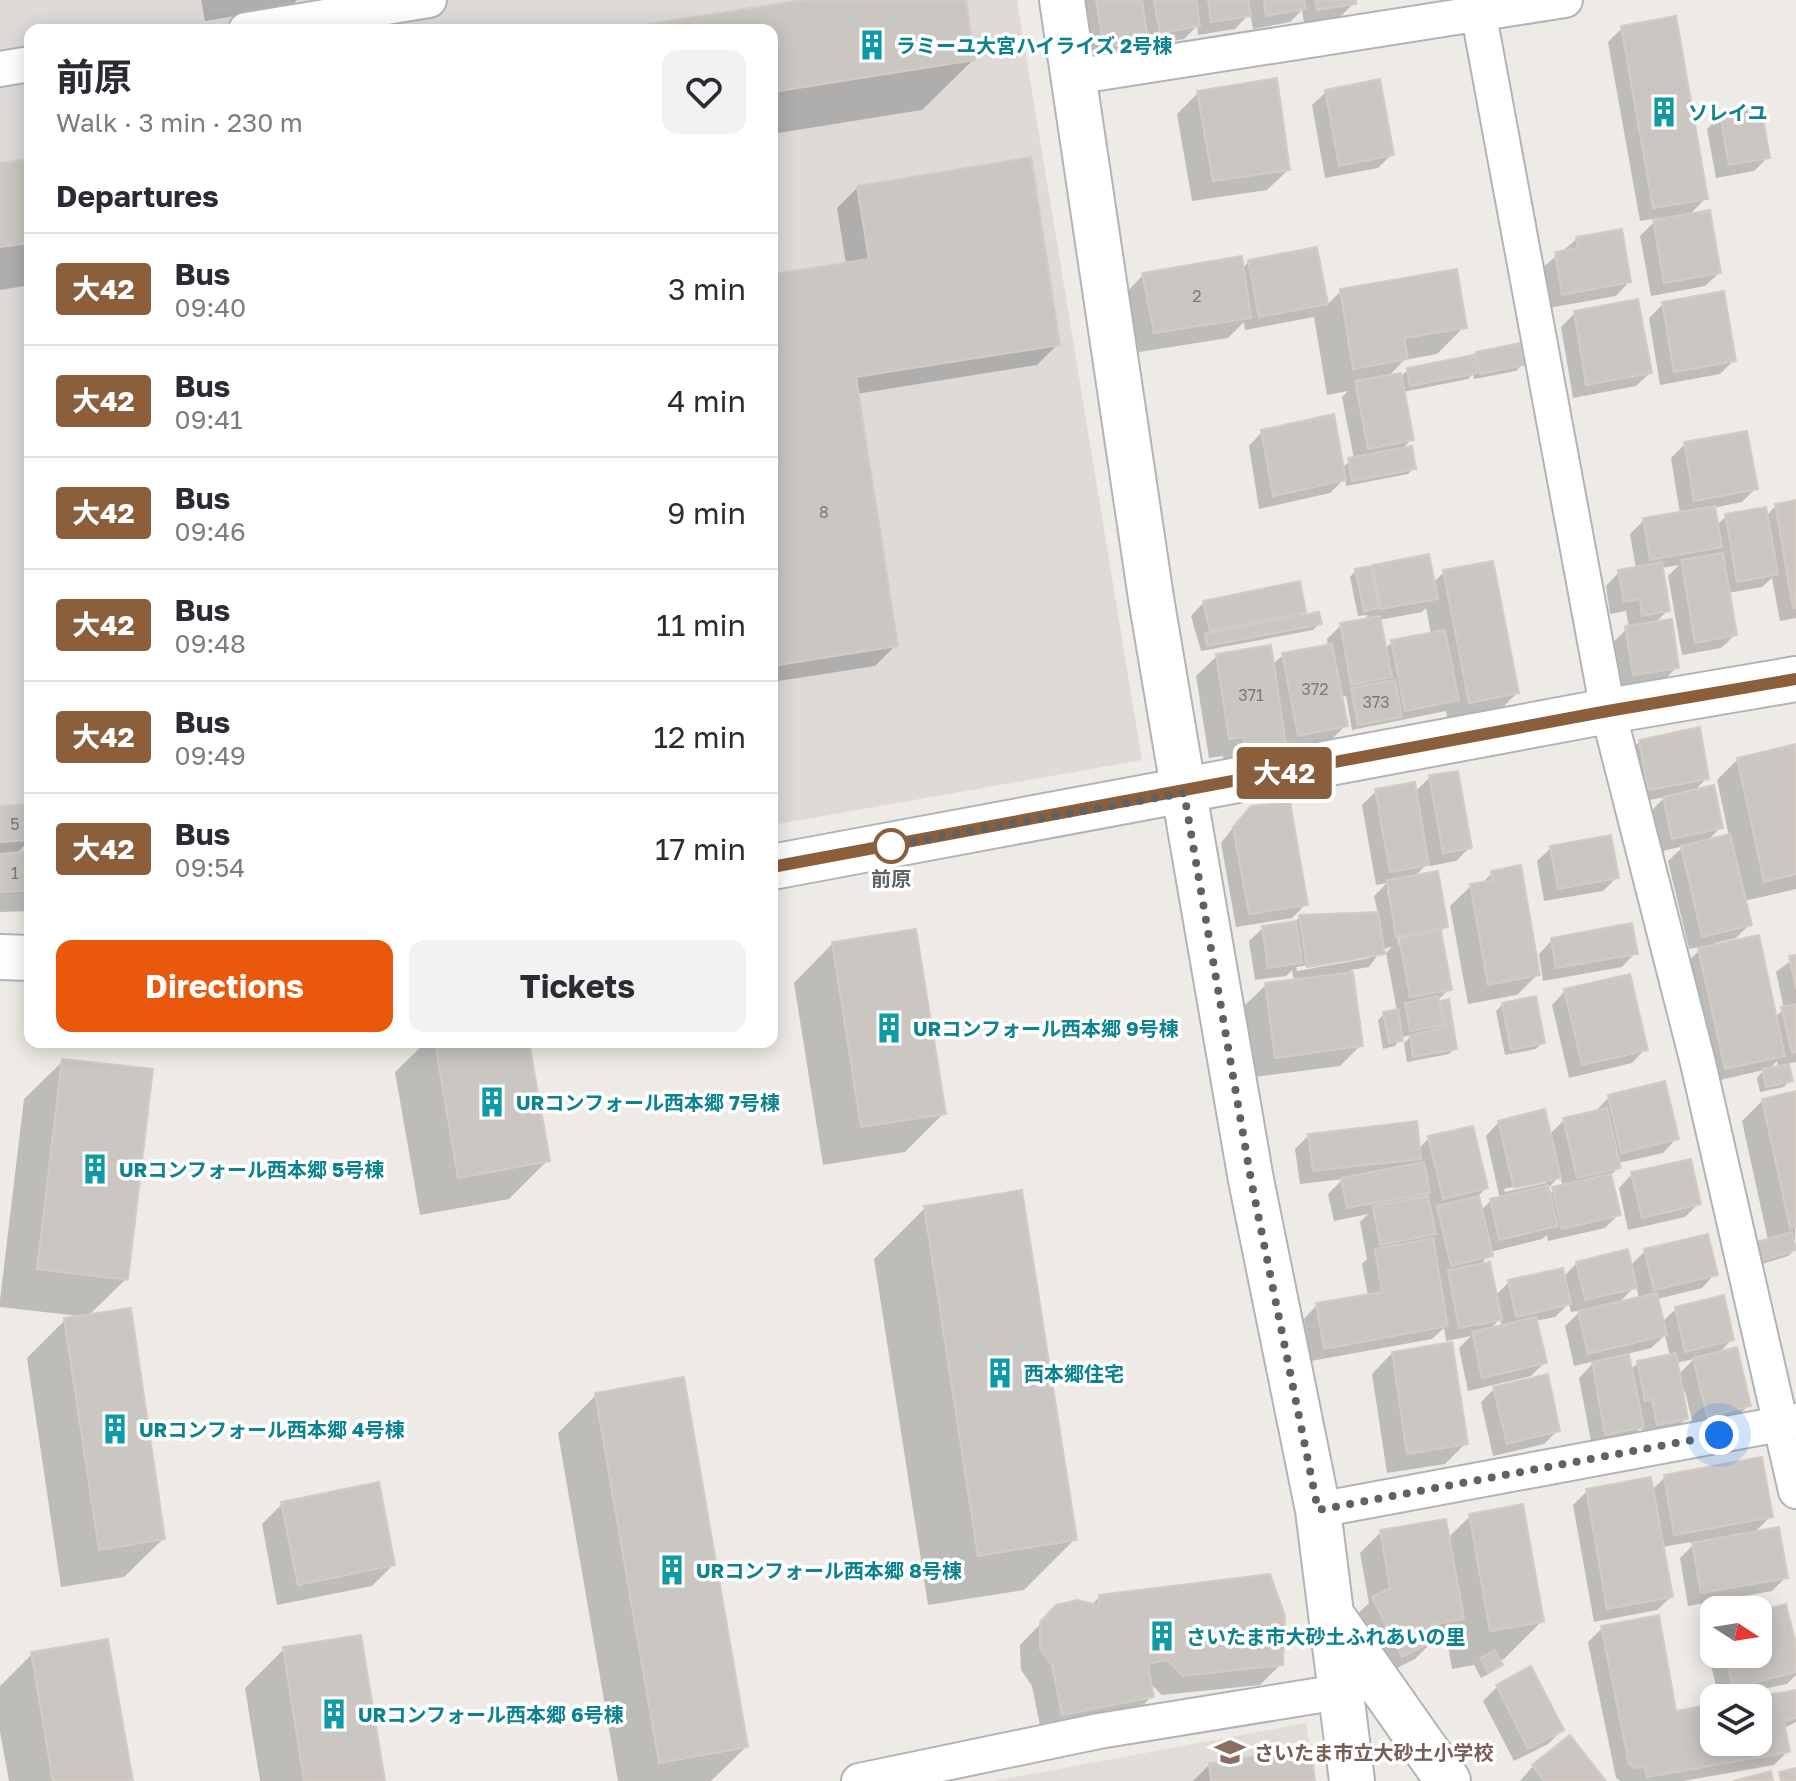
<!DOCTYPE html>
<meta charset="utf-8">
<style>
body{margin:0;font-family:"Golos Text","Noto Sans JP",sans-serif;background:#f2f2f3;color:#2b2b33;height:100vh;display:flex;flex-direction:column;font-size:30px;white-space:nowrap}
*{box-sizing:border-box;margin:0}
p{font-size:26px;color:#7c7c81}
.icon{flex:none;width:44px;height:44px;fill:none;stroke:currentColor;stroke-width:2;stroke-linecap:round;stroke-linejoin:round}
.map{position:relative;flex:1;overflow:hidden}
.drawer{position:absolute;left:24px;top:24px;width:754px;height:1024px;display:flex;flex-direction:column;background:#fff;border-radius:16px;box-shadow:0 4px 20px #0003}
.drawer>*{flex:none}
.badge{padding:0 16px;border-radius:6px;font-size:28px;line-height:52px}
.needle{width:52px;rotate:102deg}
.tools{position:absolute;left:1700px;top:1596px;display:grid;gap:16px}
.tools a{display:grid;place-items:center;width:72px;height:72px;border-radius:16px;background:#fff;box-shadow:0 4px 20px #0003;font-size:40px}
.you{position:absolute;width:40px;height:40px;margin:-20px;border:6px solid #fff;border-radius:50%;background:#1a73e8;box-shadow:0 0 0 12px #1a73e833}
.map>.badge{position:absolute;translate:-50% -50%;box-shadow:0 0 0 4px #fff}
h2{padding:0 32px;font-size:30px;line-height:72px}
.round{display:grid;place-items:center;flex:none;width:84px;height:84px;border-radius:16px;background:#f2f2f3}
.headline{display:flex;align-items:center;justify-content:space-between;height:136px;padding:0 32px}
h1{font-size:38px;font-weight:700;line-height:60px}
.action{display:flex;gap:16px;margin-top:auto;padding:16px 32px}
.action a{flex:1;height:92px;border-radius:16px;background:#ea580c;color:#fff;font-size:32px;font-weight:700;line-height:92px;text-align:center}
.action a+a{background:#f2f2f3;color:#2b2b33}
ul{padding:0;list-style:none}
li{display:flex;align-items:center;gap:24px;height:112px;padding:0 32px;border-top:2px solid #e1e1e2}
li div{flex:1}
li b{display:block;font-size:30px}
li em{font-style:normal}
li .badge{min-width:88px;font-weight:700;text-align:center}
.map>svg:first-child{display:block}
.industrial{fill:#dddad8}
.education{fill:#e1dcd7}
.shadow{fill:#0003;fill-rule:evenodd}
.building{fill:#cac6c2;stroke:#d3cbc4;stroke-width:2}
.lines{fill:none;stroke-linecap:round;stroke-linejoin:round}
.street-casing{stroke:#b1b4b7;stroke-width:38}
.secondary-casing{stroke:#b0b4b7;stroke-width:48}
.street{stroke:#fff;stroke-width:34}
.secondary{stroke:#fff;stroke-width:44}
.line-casing{stroke:#fff;stroke-width:18}
.line{stroke:#8b5e3c;stroke-width:12}
.walk{stroke:#5d6265;stroke-width:8;stroke-dasharray:0 14.4}
.stop-dot{fill:#fff;stroke:#8b5e3c;stroke-width:4}
.labels{text-anchor:middle;dominant-baseline:central;stroke-width:7;stroke-linejoin:round;paint-order:stroke}
.number-label{font-size:16px;fill:#787b7c}
.culture-label{font-size:20px;font-weight:bold;fill:#0d838f;stroke:#fff;text-anchor:start}
.stop-label{font-size:20px;font-weight:bold;fill:#5d6265;stroke:#fff}
.education-label{font-size:20px;font-weight:bold;fill:#785e54;stroke:#fff;text-anchor:start}
</style>
<div class="map">
<svg width="1796" height="1781" viewBox="0 0 1796 1781">
<rect width="100%" height="100%" fill="#eeebe6"/>
<path class="industrial" d="M0 0H1017L1142 760 772 825V30H30V894L0 893Z"/>
<path class="education" d="M1306 1723 1315 1781H994Z"/>
<path class="shadow" d="M201 0H297L290 7 205 21Z
M816 0H964L973 60 922 110 772 134V30H646L650 26Z
M1080 0H1354V3L1340 17 1304 23 1302 10 1290 22 1253 29 1250 13 1235 29 1198 35 1197 26 1184 39 1146 46 1145 40 1132 53 1090 60Z
M1622 28 1706 198 1688 216 1719 273 1705 286 1651 296 1640 236 1658 218 1640 221 1608 42Z
M1326 92 1392 154 1378 168 1325 178 1312 105Z
M1198 93 1288 170 1267 190 1192 201 1177 114Z
M1721 115 1768 157 1754 171 1716 178 1707 129Z
M30 161V285L0 290V165Z
M858 187 1058 344 1037 365 856 394 896 645 875 666 772 682V276L846 264 837 208Z
M1577 239 1629 282 1616 296 1548 308 1542 268Z
M1315 249 1326 306 1341 291 1464 327 1437 354 1404 360 1387 378 1400 377 1408 370 1477 353 1522 365 1516 371 1474 379 1473 374 1468 379 1403 392 1412 439 1401 450 1414 468 1408 474 1346 486 1345 478 1330 493 1259 509 1249 446 1262 432 1342 467 1354 459 1342 397 1348 391 1327 395 1314 317 1245 330 1244 322 1228 338 1133 353 1123 296 1143 275 1242 269 1249 261Z
M1663 304 1734 360 1720 374 1660 385 1649 318Z
M1575 313 1650 373 1636 386 1573 398 1561 327Z
M1685 444 1755 489 1742 502 1713 508 1716 526 1726 516H1766L1776 506 1796 502V618L1780 621 1772 578 1762 587 1728 593 1735 635 1721 648 1682 655 1668 576 1679 565 1661 568 1668 610 1655 623 1677 667 1656 688 1612 695 1606 649 1629 627 1626 611 1610 614 1606 586 1619 572 1636 569 1630 534 1644 520 1680 514 1671 458Z
M1374 567 1433 583 1444 572 1517 693 1496 714 1448 722 1446 711 1352 730 1346 696 1341 697 1346 725 1332 739 1285 749 1284 744 1263 765 1225 771 1223 756 1209 758 1196 676 1217 656 1272 665 1283 655 1328 646 1327 639 1341 625 1368 620 1367 615 1358 616 1350 577 1356 570 1370 571ZM1426 608 1431 634 1392 642 1384 650 1379 620 1422 612Z
M1204 602 1304 611 1296 619 1320 623 1313 630 1201 651 1191 616Z
M1640 741 1707 778 1693 792 1721 827 1706 842 1729 836 1717 780 1738 759 1796 746V889L1744 901 1750 924 1736 938 1714 943 1775 1017 1784 1009 1776 972 1796 957V1062L1787 1064 1790 1080 1784 1087 1760 1092 1757 1078 1764 1070 1711 1082 1685 964 1704 946 1689 949 1668 861 1684 846 1658 852 1650 812 1665 797 1635 803 1626 755ZM1777 1061 1778 1068 1768 1070Z
M1430 777 1470 847 1456 861 1430 866 1429 862 1414 877 1446 926 1440 932 1449 989 1437 1001 1438 1007 1442 1002 1455 1048 1449 1054 1407 1062 1404 1043 1412 1035 1401 1037 1395 1046 1383 1049 1378 1020 1384 1014 1397 1011 1386 953 1392 947 1382 949 1369 967 1351 970 1360 1046 1340 1066 1255 1077 1245 1005 1266 985 1294 981 1292 970 1286 976 1255 980 1249 941 1263 928 1293 923 1300 917 1378 914 1374 896 1387 883 1376 885 1362 805 1376 791 1414 793ZM1387 890H1391L1403 945 1399 946ZM1370 954V958L1297 971 1296 967Z
M0 808 30 832V840L16 854 30 853V911L0 912Z
M1237 823 1306 904 1292 918 1236 927 1221 843Z
M1551 848 1617 877 1603 891 1544 901 1537 861Z
M1492 873 1538 974 1517 995 1468 1004 1450 906 1471 886 1481 884Z
M1552 940 1635 953 1622 967 1543 981 1539 954Z
M832 944 944 1113 905 1152 823 1165 794 983Z
M1565 991 1645 1049 1632 1063 1569 1078 1552 1005Z
M1503 1004 1542 1043 1536 1049 1505 1055 1496 1011Z
M426 1042H527L548 1160 509 1199 420 1215 395 1072Z
M63 1061 126 1279 88 1316 163 1539 124 1577 61 1587 27 1358 65 1320 79 1316 0 1307V1300L24 1099Z
M1796 1093 1795 1249 1788 1256 1752 1267 1768 1240 1742 1121 1763 1100Z
M1609 1097 1676 1139 1663 1153 1618 1163 1619 1167 1610 1176 1619 1214 1605 1228 1548 1241 1547 1235 1542 1239 1490 1252 1480 1266 1495 1296 1509 1282 1563 1277 1577 1263 1630 1266 1645 1251 1715 1274 1702 1288 1657 1299 1662 1322 1676 1309 1732 1339 1718 1354 1749 1405 1735 1419 1694 1429 1685 1391 1681 1392 1686 1419 1672 1432 1643 1438 1641 1427 1628 1441 1592 1447 1579 1378 1595 1361 1574 1366 1565 1326 1582 1310 1571 1312 1569 1303 1555 1317 1535 1321 1545 1362 1531 1376 1468 1391 1459 1348 1471 1336 1446 1341 1444 1328 1432 1339 1311 1361 1304 1319 1317 1305 1368 1296 1362 1264 1367 1259 1360 1222 1368 1214 1334 1221 1328 1194 1343 1179 1300 1184 1295 1149 1309 1135 1418 1149 1429 1138 1486 1188 1477 1197 1480 1211 1491 1201 1500 1199 1486 1136 1499 1122 1549 1135 1564 1120 1595 1112ZM1560 1176 1563 1187 1548 1194 1547 1189ZM1546 1179V1183L1505 1192 1504 1189ZM1636 1285 1639 1299 1618 1304ZM1500 1319 1502 1327 1489 1330ZM1665 1335 1670 1357 1638 1363 1630 1370 1627 1354 1651 1348ZM1694 1359 1678 1375 1676 1363Z
M1632 1174 1699 1203 1685 1217 1628 1230 1619 1188Z
M925 1208 1075 1539 1024 1590 928 1605 874 1259Z
M1392 1353 1466 1443 1445 1464 1387 1473 1372 1374Z
M1494 1389 1558 1430 1544 1444 1493 1456 1481 1402Z
M596 1395 746 1747 711 1781H618L558 1433Z
M1665 1477 1771 1516 1753 1534 1786 1577 1772 1591 1688 1606 1680 1558 1697 1541 1662 1547 1671 1597 1657 1610 1594 1622 1573 1505 1587 1491 1652 1490Z
M282 1504 393 1565 372 1586 277 1605 262 1524Z
M1470 1516 1542 1621 1504 1659 1498 1661 1500 1665 1494 1671 1481 1678 1474 1665 1452 1669 1446 1634 1433 1641 1415 1659 1381 1676 1352 1619 1369 1603 1360 1553 1381 1532 1447 1539Z
M1100 1597 1281 1664 1260 1685 1162 1695 1150 1683 1152 1696 1131 1717 1042 1735 1032 1686 1021 1670 1020 1645 1057 1607 1091 1605Z
M1758 1613 1796 1652V1675L1787 1684 1719 1698 1704 1637 1714 1627V1654H1758Z
M1602 1628 1674 1713 1714 1706V1742H1758V1698L1796 1693V1722L1784 1728 1788 1751 1774 1765 1683 1781H1621L1616 1778 1588 1642Z
M284 1649 383 1781H260L245 1688Z
M32 1654 131 1781H9L0 1732V1686Z
M1530 1669 1562 1730 1548 1744 1514 1761 1483 1701 1497 1687Z
M1210 1764 1313 1781H1193Z
M1533 1766 1603 1781H1520Z"/>
<path class="building" d="M803 0H966L975 60 772 92V30H650L649 24Z
M1096 0H1142L1148 40 1104 47Z
M1154 0H1196L1200 26 1160 33Z
M1208 0H1248L1251 16 1211 22Z
M1264 0H1304L1306 9 1266 16Z
M1315 0H1356V4L1317 10Z
M1676 16 1708 199 1653 208 1621 26Z
M1277 78 1290 170 1213 181 1197 91Z
M1380 79 1394 155 1339 166 1325 90Z
M1761 106 1770 158 1729 165 1720 114Z
M1031 157 1060 345 856 377 898 646 772 666V274L869 259 857 186Z
M30 159V243L0 247V163Z
M1710 210 1721 273 1664 283 1653 220Z
M1622 229 1631 282 1562 295 1555 252 1578 248 1576 237Z
M1317 247 1328 304 1259 317 1248 260Z
M1242 256 1251 318 1154 333 1142 273Z
M1457 269 1467 328 1404 338 1408 359 1353 369 1340 289Z
M1724 291 1736 361 1674 372 1662 302Z
M1638 299 1652 373 1586 385 1574 311Z
M1520 343 1524 365 1480 374 1476 352Z
M1474 355 1477 373 1410 386 1407 368Z
M1401 373 1414 440 1368 449 1355 381Z
M1334 414 1346 480 1273 496 1261 430Z
M1747 431 1758 489 1694 501 1684 442Z
M1412 446 1416 469 1352 481 1348 458Z
M1796 500V608H1793L1775 504Z
M1715 506 1722 547 1650 560 1643 518Z
M1766 507 1778 574 1737 582 1725 514Z
M1723 553 1737 635 1695 643 1681 560Z
M1429 554 1438 599 1381 609 1373 565Z
M1493 561 1519 693 1469 703 1443 570Z
M1662 562 1670 611 1642 616 1640 599 1624 602 1618 570Z
M1371 566 1379 608 1364 611 1355 569Z
M1300 581 1306 612 1210 631 1203 601Z
M1319 612 1322 624 1207 646 1205 634Z
M1380 616 1392 677 1351 685 1340 623Z
M1672 619 1679 668 1633 675 1625 626Z
M1445 630 1459 700 1405 711 1391 640Z
M1332 644 1348 726 1298 736 1282 653Z
M1271 645 1286 745 1245 751 1244 737 1229 739 1216 654Z
M1395 680 1402 717 1358 725 1351 688Z
M1700 727 1709 779 1648 790 1639 740Z
M1796 744V874L1764 882 1737 758Z
M1458 771 1472 848 1443 853 1429 775Z
M1415 782 1429 865 1390 872 1375 789Z
M1714 785 1723 828 1672 839 1663 797Z
M1290 802 1308 905 1249 914 1233 827 1251 806Z
M30 804V840L0 842V806Z
M1730 834 1752 925 1702 937 1681 846Z
M1611 835 1619 878 1558 889 1550 846Z
M30 851V891L0 892V854Z
M1521 865 1540 975 1488 985 1470 884 1493 880 1491 871Z
M1438 871 1448 927 1396 937 1387 880Z
M1378 912 1385 954 1307 967 1299 915Z
M1296 921 1302 963 1268 968 1262 926Z
M1632 923 1638 954 1556 968 1551 938Z
M916 929 946 1114 861 1127 832 942Z
M1441 931 1452 990 1410 997 1399 938Z
M1759 935 1785 1056 1725 1069 1698 948Z
M1796 955V989L1789 956Z
M1353 972 1363 1046 1275 1058 1265 983Z
M1630 974 1648 1050 1582 1065 1564 989Z
M1438 996 1443 1025 1410 1031 1405 1003Z
M1536 996 1545 1043 1511 1050 1502 1003Z
M1449 999 1457 1049 1413 1057 1410 1035 1446 1027 1441 1001Z
M1796 1004V1052L1792 1053 1781 1007Z
M1398 1009 1403 1041 1389 1043 1383 1012Z
M435 1042H529L550 1161 458 1178Z
M62 1059 153 1069 128 1280 37 1269Z
M1789 1064 1793 1081 1766 1087 1762 1069Z
M1665 1081 1679 1139 1621 1153 1608 1095Z
M1796 1091V1227L1790 1228 1762 1099Z
M1607 1108 1621 1168 1577 1178 1563 1118Z
M1545 1109 1561 1178 1514 1188 1498 1121Z
M1417 1121 1421 1159 1313 1171 1308 1134Z
M1473 1126 1488 1188 1443 1199 1428 1136Z
M1691 1159 1701 1204 1642 1218 1631 1172Z
M1424 1162 1430 1193 1347 1208 1341 1178Z
M1611 1174 1621 1215 1562 1229 1552 1187Z
M1548 1185 1558 1226 1499 1240 1490 1199Z
M1022 1190 1077 1540 978 1556 924 1206Z
M1428 1196 1436 1234 1380 1245 1373 1206Z
M1479 1196 1493 1256 1451 1266 1437 1206Z
M1792 1232 1796 1250 1758 1262 1753 1243Z
M1708 1234 1718 1275 1654 1290 1644 1249Z
M1433 1238 1448 1326 1324 1349 1316 1303 1382 1292 1375 1249Z
M1628 1249 1637 1288 1585 1300 1576 1262Z
M1490 1262 1502 1320 1459 1328 1448 1270Z
M1563 1268 1571 1304 1516 1317 1508 1280Z
M1657 1293 1667 1335 1588 1354 1578 1311Z
M1724 1295 1734 1340 1685 1352 1675 1307Z
M131 1308 165 1539 99 1550 64 1318Z
M1536 1317 1547 1363 1482 1378 1472 1332Z
M1452 1342 1468 1444 1407 1454 1392 1352Z
M1737 1347 1751 1406 1707 1416 1693 1358Z
M1676 1353 1688 1419 1657 1425 1652 1399 1645 1401 1637 1361Z
M1629 1354 1644 1427 1605 1435 1592 1362Z
M1548 1374 1560 1431 1507 1444 1493 1387Z
M684 1377 748 1747 659 1763 595 1393Z
M1762 1457 1773 1517 1674 1535 1664 1475Z
M1651 1477 1673 1597 1607 1609 1586 1489Z
M379 1482 395 1565 298 1585 281 1502Z
M1523 1504 1544 1622 1490 1631 1469 1514Z
M1446 1519 1464 1619 1431 1625 1438 1639 1402 1657 1372 1597 1390 1588 1380 1530Z
M1779 1527 1788 1578 1701 1593 1692 1543Z
M1270 1574 1285 1616 1283 1665 1183 1676 1168 1660 1148 1664 1154 1697 1062 1715 1052 1665 1040 1649V1622L1056 1605 1077 1600 1099 1605V1595Z
M1786 1604 1796 1644V1672L1733 1688 1725 1654H1758V1611Z
M1659 1615 1676 1711 1714 1704V1742H1758V1698H1747L1796 1690V1718L1784 1721 1790 1752 1647 1777 1645 1767 1635 1768 1629 1764 1601 1626Z
M361 1635 385 1781H304L283 1647Z
M108 1639 133 1781H53L31 1652Z
M1495 1650 1503 1665 1488 1673 1480 1658Z
M1531 1666 1564 1730 1528 1749 1496 1685Z
M1570 1735 1606 1781H1544L1532 1765Z
M1311 1748 1315 1781H1211L1209 1763Z
M1796 1768V1781H1781L1779 1772Z
M1771 1771 1773 1781H1733Z"/>
<g class="lines">
<g class="street-casing">
<path id="street" d="M1476 0 1608 711 1698 1063 1796 1491
M246 30 429 0
M0 69 30 64
M1073 77 1565 0
M1318 1510 1796 1421
M859 1781 1099 1731 1339 1692"/>
</g>
<g class="secondary-casing">
<path id="secondary" d="M1062 0 1151 598 1184 793 1251 1180 1318 1510 1352 1781
M772 867 1608 711 1796 679
M0 957 30 958
M1332 1616 1448 1781"/>
</g>
<use href="#street" class="street"/>
<use href="#secondary" class="secondary"/>
</g>
<g class="lines">
<g class="line-casing">
<path id="line" d="M772 867 1608 711 1796 679"/>
</g>
<use href="#line" class="line"/>
<path class="walk" d="M891 846 881 847 1184 793 1251 1180 1318 1510 1719 1435"/>
</g>
<defs>
<g id="building-bare" transform="scale(2.4)"><path d="M-4-6H4V6H1V3H-1V6H-4ZM-2.5-4.3h1.7v1.8h-1.7ZM.8-4.3h1.7v1.8H.8ZM-2.5-1h1.7V.8h-1.7ZM.8-1h1.7V.8H.8Z" fill="#0f9aa8" stroke="#fff" stroke-width="2.5" paint-order="stroke"/></g>
<g id="school-bare" transform="scale(2.4)"><path d="M0-5L7-2L0 1L-7-2ZM-4 1L0 2.5L4 1V4Q0 6-4 4Z" fill="#8d6e63" stroke="#fff" stroke-width="2.5" paint-order="stroke"/></g>
</defs>
<g fill-rule="evenodd">
<use href="#building-bare" x="872" y="45"/>
<use href="#building-bare" x="1664" y="112"/>
<use href="#building-bare" x="889" y="1028"/>
<use href="#building-bare" x="492" y="1102"/>
<use href="#building-bare" x="95" y="1169"/>
<use href="#building-bare" x="1000" y="1373"/>
<use href="#building-bare" x="115" y="1429"/>
<use href="#building-bare" x="672" y="1570"/>
<use href="#building-bare" x="1162" y="1636"/>
<use href="#building-bare" x="334" y="1714"/>
<use href="#school-bare" x="1230" y="1752"/>
</g>
<circle class="stop-dot" cx="891" cy="846" r="16"/>
<g class="labels">
<g class="number-label">
<text x="1197" y="296">2</text>
<text x="824" y="512">8</text>
<text x="1315" y="689">372</text>
<text x="1251" y="695">371</text>
<text x="1376" y="702">373</text>
<text x="15" y="824">5</text>
<text x="15" y="873">1</text>
</g>
<g class="culture-label">
<text x="896" y="45">ラミーユ大宮ハイライズ 2号棟</text>
<text x="1688" y="112">ソレイユ</text>
<text x="913" y="1028">URコンフォール西本郷 9号棟</text>
<text x="516" y="1102">URコンフォール西本郷 7号棟</text>
<text x="119" y="1169">URコンフォール西本郷 5号棟</text>
<text x="1024" y="1373">西本郷住宅</text>
<text x="139" y="1429">URコンフォール西本郷 4号棟</text>
<text x="696" y="1570">URコンフォール西本郷 8号棟</text>
<text x="1186" y="1636">さいたま市大砂土ふれあいの里</text>
<text x="358" y="1714">URコンフォール西本郷 6号棟</text>
</g>
<g class="stop-label">
<text x="891" y="878">前原</text>
</g>
<g class="education-label">
<text x="1254" y="1752">さいたま市立大砂土小学校</text>
</g>
</g>
</svg>
<div class="tools">
<a><svg class="needle" viewBox="-14 -14 28 28"><path d="M0-13l5 13h-10z" fill="#e53935"/><path d="M0 13l5-13h-10z" fill="#7c7c81"/></svg></a>
<a><svg class="icon" aria-label="layers" viewBox="0 0 24 24"><path d="M12 4l9 5-9 5-9-5zM3 14l9 5 9-5"/></svg></a>
</div>
<div class="you" style="left:1719px;top:1435px"></div>
<b class="badge" style="left:1284px;top:773px;background:#8b5e3c;color:#fff">大42</b>
<section class="drawer">
<div class="headline"><div><h1>前原</h1><p>Walk · 3 min · 230 m</p></div><a class="round"><svg class="icon" aria-label="heart" viewBox="0 0 24 24"><path d="M12 20l-8-8c-3-5 5-10 8-4 3-6 11-1 8 4z"/></svg></a></div>
<h2>Departures</h2>
<ul>
<li><span class="badge" style="background:#8b5e3c;color:#fff">大42</span><div><b>Bus</b><p>09:40</p></div><em>3 min</em></li>
<li><span class="badge" style="background:#8b5e3c;color:#fff">大42</span><div><b>Bus</b><p>09:41</p></div><em>4 min</em></li>
<li><span class="badge" style="background:#8b5e3c;color:#fff">大42</span><div><b>Bus</b><p>09:46</p></div><em>9 min</em></li>
<li><span class="badge" style="background:#8b5e3c;color:#fff">大42</span><div><b>Bus</b><p>09:48</p></div><em>11 min</em></li>
<li><span class="badge" style="background:#8b5e3c;color:#fff">大42</span><div><b>Bus</b><p>09:49</p></div><em>12 min</em></li>
<li><span class="badge" style="background:#8b5e3c;color:#fff">大42</span><div><b>Bus</b><p>09:54</p></div><em>17 min</em></li>
</ul>
<div class="action"><a>Directions</a><a>Tickets</a></div>
</section>
</div>
